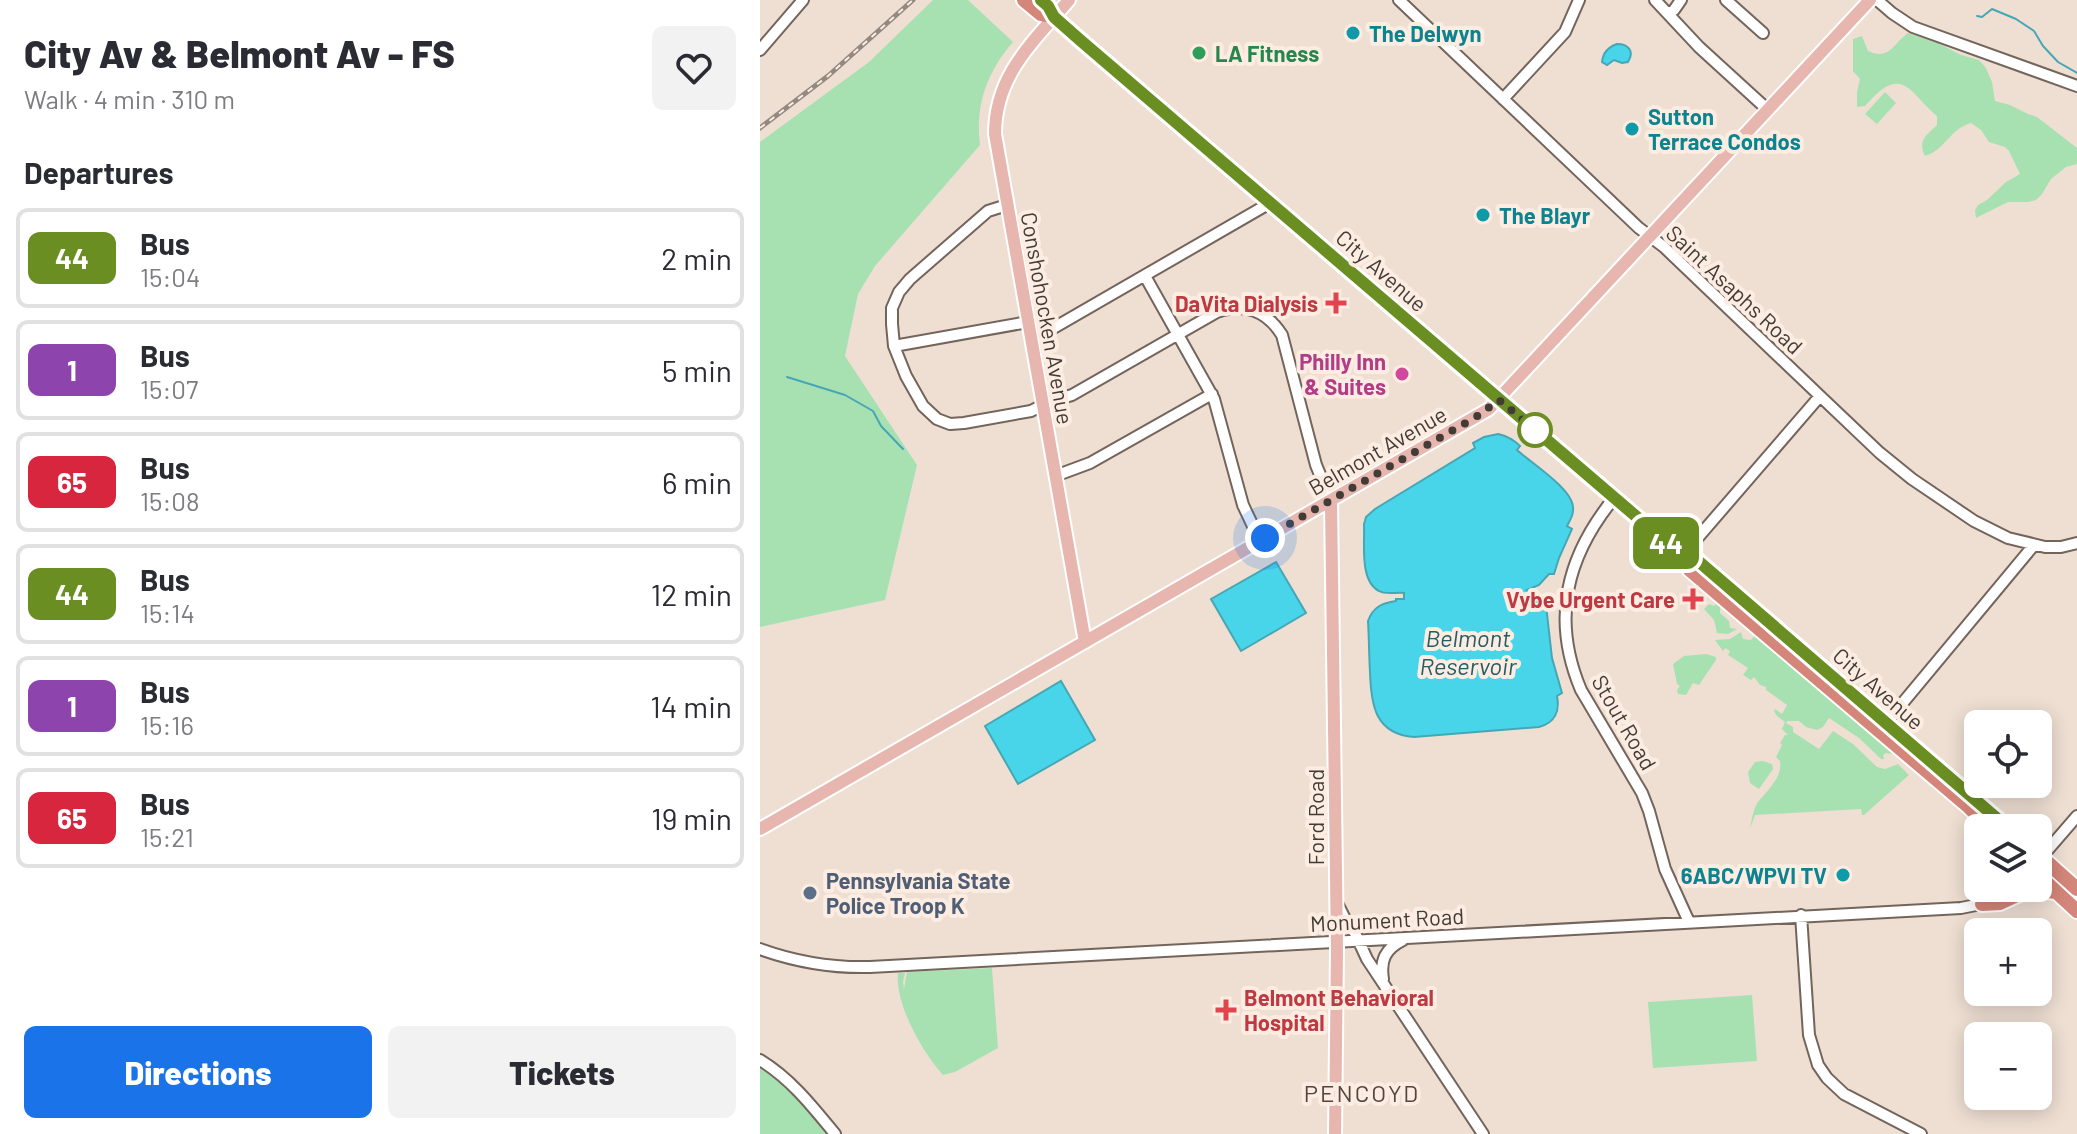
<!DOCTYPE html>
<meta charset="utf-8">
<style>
body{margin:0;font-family:Barlow,sans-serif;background:#f2f2f3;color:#2b2b33;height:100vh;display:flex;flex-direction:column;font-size:30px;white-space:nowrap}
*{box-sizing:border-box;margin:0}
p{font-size:26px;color:#7c7c81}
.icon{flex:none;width:44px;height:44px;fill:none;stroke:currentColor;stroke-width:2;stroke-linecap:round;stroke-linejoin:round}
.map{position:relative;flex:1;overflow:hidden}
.sheet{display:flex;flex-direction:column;background:#fff;width:760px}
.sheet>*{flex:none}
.badge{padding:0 16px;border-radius:12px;font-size:28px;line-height:52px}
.tools{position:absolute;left:1204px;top:710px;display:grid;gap:16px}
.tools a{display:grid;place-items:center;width:88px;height:88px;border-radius:12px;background:#fff;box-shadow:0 4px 20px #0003;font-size:40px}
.you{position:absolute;width:40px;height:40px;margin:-20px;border:6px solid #fff;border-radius:50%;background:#1a73e8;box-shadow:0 0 0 12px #1a73e833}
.map>.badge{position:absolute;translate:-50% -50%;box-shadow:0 0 0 4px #fff}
h2{padding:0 24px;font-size:30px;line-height:72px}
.round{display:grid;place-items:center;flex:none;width:84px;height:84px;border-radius:12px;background:#f2f2f3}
.headline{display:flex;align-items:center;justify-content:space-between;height:136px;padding:0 24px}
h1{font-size:38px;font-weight:800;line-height:60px}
.primary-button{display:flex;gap:16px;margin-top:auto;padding:16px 24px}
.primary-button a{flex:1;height:92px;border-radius:12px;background:#1a73e8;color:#fff;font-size:32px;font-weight:800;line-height:92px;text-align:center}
.primary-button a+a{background:#f2f2f3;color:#2b2b33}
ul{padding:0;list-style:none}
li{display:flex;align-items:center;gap:24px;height:100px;margin:0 16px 12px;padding:0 8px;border:4px solid #e1e1e2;border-radius:12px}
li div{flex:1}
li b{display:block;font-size:30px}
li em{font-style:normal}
li .badge{min-width:88px;font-weight:700;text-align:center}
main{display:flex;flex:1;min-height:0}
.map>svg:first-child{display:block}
.green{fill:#a7e1b1}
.water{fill:#48d5ea;stroke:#46a7b4;stroke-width:2}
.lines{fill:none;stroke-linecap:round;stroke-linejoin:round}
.stream{stroke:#46a7b4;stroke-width:2}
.minor-casing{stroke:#73655b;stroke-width:14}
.major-casing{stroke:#fff;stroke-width:16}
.highway-casing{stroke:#fff;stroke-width:18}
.minor{stroke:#fff;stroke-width:10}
.major{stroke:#e6b6af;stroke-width:12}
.highway{stroke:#d5867a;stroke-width:14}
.rail-casing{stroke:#948981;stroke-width:5}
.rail{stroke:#fcece1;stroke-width:2;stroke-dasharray:6;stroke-linecap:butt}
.line-casing{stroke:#fff;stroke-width:18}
.line{stroke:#6b8e23;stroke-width:12}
.walk{stroke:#423c37;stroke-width:8;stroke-dasharray:0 14.4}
.culture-dot{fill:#0f9aa8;stroke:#fcece1;stroke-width:3}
.leisure-dot{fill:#2e9e5b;stroke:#fcece1;stroke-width:3}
.health-dot{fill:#e0444e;stroke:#fcece1;stroke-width:3}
.hotel-dot{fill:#d1479c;stroke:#fcece1;stroke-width:3}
.stop-dot{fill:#fff;stroke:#6b8e23;stroke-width:4}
.service-dot{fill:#5c6f8a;stroke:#fcece1;stroke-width:3}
.labels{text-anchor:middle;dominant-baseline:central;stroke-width:8;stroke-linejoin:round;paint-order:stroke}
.culture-label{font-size:22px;font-weight:bold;fill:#0d838f;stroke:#fcece1;text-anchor:start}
.leisure-label{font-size:22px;font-weight:bold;fill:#27864d;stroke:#fcece1;text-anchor:start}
.street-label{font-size:22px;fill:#423c37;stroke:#fcece1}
.health-label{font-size:22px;font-weight:bold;fill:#be3a42;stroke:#fcece1;text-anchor:end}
.hotel-label{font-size:22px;font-weight:bold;fill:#b23c85;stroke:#fcece1;text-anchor:end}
.service-label{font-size:22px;font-weight:bold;fill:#4e5e75;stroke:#fcece1;text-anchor:start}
.water-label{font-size:24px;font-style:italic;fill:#245d66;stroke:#fcece1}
.neighbourhood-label{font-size:24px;letter-spacing:2px;fill:#53463d;stroke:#fcece1}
</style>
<main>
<section class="sheet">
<div class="headline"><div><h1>City Av &amp; Belmont Av - FS</h1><p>Walk · 4 min · 310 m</p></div><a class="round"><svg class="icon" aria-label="heart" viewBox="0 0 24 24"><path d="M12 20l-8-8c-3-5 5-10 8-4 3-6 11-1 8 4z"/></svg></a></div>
<h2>Departures</h2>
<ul>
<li><span class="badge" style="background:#6b8e23;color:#fff">44</span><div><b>Bus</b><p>15:04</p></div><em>2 min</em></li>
<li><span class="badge" style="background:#8e44ad;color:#fff">1</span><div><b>Bus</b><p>15:07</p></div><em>5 min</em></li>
<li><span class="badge" style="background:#d7263d;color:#fff">65</span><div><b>Bus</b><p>15:08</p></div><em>6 min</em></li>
<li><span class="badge" style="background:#6b8e23;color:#fff">44</span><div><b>Bus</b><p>15:14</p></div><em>12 min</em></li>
<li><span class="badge" style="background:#8e44ad;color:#fff">1</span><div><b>Bus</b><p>15:16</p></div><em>14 min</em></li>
<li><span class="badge" style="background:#d7263d;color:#fff">65</span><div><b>Bus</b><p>15:21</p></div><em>19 min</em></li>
</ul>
<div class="primary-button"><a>Directions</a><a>Tickets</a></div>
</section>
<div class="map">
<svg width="1317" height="1134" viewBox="0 0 1317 1134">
<rect width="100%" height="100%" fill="#efdfd3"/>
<path class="green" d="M173 0H208L253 42C227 72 215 105 220 145L115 266 98 294 85 356 157 465 125 600 0 627V142L109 62Z
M1148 33 1178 43 1201 55 1219 60 1226 68 1232 82 1235 101 1250 105 1268 114 1277 117 1317 148V164L1306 167 1291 179 1282 194 1276 200 1268 202H1248L1216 218 1215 210 1218 205 1227 200 1246 182 1260 174 1249 151 1245 147 1229 142 1221 130 1211 123C1191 128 1184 151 1165 156 1157 140 1167 135 1177 125V116C1148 91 1142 63 1105 106L1097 107V92L1100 79 1093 71V39L1102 36 1108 51C1129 61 1134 43 1148 33Z
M1125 92 1136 103 1117 124 1105 114Z
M949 604 954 606 956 604 960 607V613L969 621 970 628 977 629 968 634 957 633 954 620 944 609Z
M981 632 983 639 991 640 995 636 1133 754 1126 753 1123 755 1124 759H1121L1099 738 1069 718 1063 727 1057 730 1046 727 1039 721H1027L1026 723 1033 727V732L1059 749 1073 731 1093 744 1117 767 1125 769 1138 764 1149 775 1104 815H1102L1101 809 995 815 990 829C992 820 993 809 998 802 1007 791 1023 777 1020 761L1016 757 1022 745 1020 743 1025 735H1028L1022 729 1025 722 1017 716 1014 711 1015 709 1022 714 1027 705 1006 690V687L1000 685 994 677 991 680 983 675 988 668 968 655 970 651 965 648 963 651 955 640 970 639Z
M946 654 956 657V660L939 685 933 683 926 695 918 694 917 690 920 686 917 684 913 664 924 656Z
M1003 761 1012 764 1013 769 999 789 990 783 988 772 995 762Z
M232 968 238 1048 195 1072 183 1075C163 1053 135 1005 138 973H145L143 982 144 989 147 972Z
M992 995 997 1061 893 1068 888 1002Z
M0 1065 44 1101 71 1134H0Z"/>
<path class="water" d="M857 44C868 44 875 51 868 62L862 63 854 60 847 65 842 62C843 52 848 47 857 44Z
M738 434C747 436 753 439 760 446L757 450C771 463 813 489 813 508 814 515 810 520 807 526L812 529 799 558 794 574H789L779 585 767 590 781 596 786 605 792 658 802 693 797 696C800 711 795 723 779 727L654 737C615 734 611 705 610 672 609 655 609 638 608 621 613 607 622 603 636 601V599H644V593C636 592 626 595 619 591 599 581 605 542 604 524L606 517 615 509 715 448 713 443 724 437Z
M516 562 546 613 481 651 451 599Z
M301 681 335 740 258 784 225 726Z"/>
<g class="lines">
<path class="stream" d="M1217 16 1222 17 1232 9 1256 19 1274 31 1283 46 1298 62 1317 73
M27 377 85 395 113 411 121 426 143 449"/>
<g class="minor-casing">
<path id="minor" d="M639 0 879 228 904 247 1060 396 1120 453 1152 479 1214 521 1248 538 1285 547H1301L1317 543
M895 0 939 47 1008 110
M966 0 1003 33
M1117 0 1132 13 1153 27 1317 86
M907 13 914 10 921 0
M0 50 43 0
M743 99 805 32 819 0
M247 205 228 211 150 279 139 292 132 308V324L134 346 146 376 163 406 177 419 190 424 204 423 271 411 289 402 312 395 457 312C484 302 507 311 522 335L556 465 571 501
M385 276 454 399 483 505 500 541
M271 341 510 203
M134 346 268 322
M295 476 330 463 452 394
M854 498C806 557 791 619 821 690L882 793 889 811 905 869 929 922
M922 556 1060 396
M1126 723 1274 545
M1279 860 1317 816
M577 903 586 921 595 933 607 959 723 1134
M1041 915 1049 1035 1058 1065 1067 1078 1084 1094 1161 1134
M0 949C36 962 71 968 110 967L1201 908 1226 903
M623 979C620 960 625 949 643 940
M0 1060C31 1079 52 1106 75 1134"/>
</g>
<g class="major-casing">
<path id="major" d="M309 0C273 42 235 75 235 134L325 642
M571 501 577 950 575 1134
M0 829 729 409 1110 0"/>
</g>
<g class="highway-casing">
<path id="highway" d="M264 0 281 14 294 17
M281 0 288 6 294 17 320 40 922 556 930 570 1209 807 1230 828
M922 556 937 560 1248 828
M1278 854 1317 889
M1278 875 1317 911
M1222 904 1240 903 1270 889 1296 892"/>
</g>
<use href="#minor" class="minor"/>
<use href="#major" class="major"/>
<use href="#highway" class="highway"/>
<g class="rail-casing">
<path id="rail" d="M0 128 68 76 153 0"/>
</g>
<use href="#rail" class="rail"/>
</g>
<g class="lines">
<g class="line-casing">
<path id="line" d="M281 0 288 6 294 17 320 40 892 530 922 556 937 560 1248 828"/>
</g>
<use href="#line" class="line"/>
<path class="walk" d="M505 538 716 417 739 400 775 430"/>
</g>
<g class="culture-dot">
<circle cx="593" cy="33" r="8"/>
<circle cx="872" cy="129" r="8"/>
<circle cx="723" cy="215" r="8"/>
<circle cx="1083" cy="875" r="8"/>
</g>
<circle class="leisure-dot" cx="439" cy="53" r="8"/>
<g class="health-dot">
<path d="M572 291h8v8h8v8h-8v8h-8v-8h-8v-8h8z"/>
<path d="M929 587h8v8h8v8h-8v8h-8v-8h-8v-8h8z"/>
<path d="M462 998h8v8h8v8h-8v8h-8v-8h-8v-8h8z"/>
</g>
<circle class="hotel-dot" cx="642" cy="374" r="8"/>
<circle class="stop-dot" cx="775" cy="430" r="16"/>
<circle class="service-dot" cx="50" cy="893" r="8"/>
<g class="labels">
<g class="culture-label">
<text x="609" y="33">The Delwyn</text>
<text x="888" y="116">Sutton<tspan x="888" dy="25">Terrace Condos</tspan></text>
<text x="739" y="215">The Blayr</text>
<text x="1067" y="875" text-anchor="end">6ABC/WPVI TV</text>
</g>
<g class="leisure-label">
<text x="455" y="53">LA Fitness</text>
</g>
<g class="street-label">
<text transform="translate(622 270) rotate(41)">City Avenue</text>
<text transform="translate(975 289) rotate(43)">Saint Asaphs Road</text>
<text transform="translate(288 318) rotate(80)">Conshohocken Avenue</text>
<text transform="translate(617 450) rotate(-30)">Belmont Avenue</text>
<text transform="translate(1119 688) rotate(41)">City Avenue</text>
<text transform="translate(865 722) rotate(60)">Stout Road</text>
<text transform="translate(555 817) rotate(-90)">Ford Road</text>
<text transform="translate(627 919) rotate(-3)">Monument Road</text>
</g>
<g class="health-label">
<text x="558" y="303">DaVita Dialysis</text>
<text x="915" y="599">Vybe Urgent Care</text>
<text x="484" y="997" text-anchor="start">Belmont Behavioral<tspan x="484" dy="25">Hospital</tspan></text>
</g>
<g class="hotel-label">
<text x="626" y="361">Philly Inn<tspan x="626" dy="25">&amp; Suites</tspan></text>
</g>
<g class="service-label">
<text x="66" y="880">Pennsylvania State<tspan x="66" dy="25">Police Troop K</tspan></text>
</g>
<g class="water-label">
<text x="708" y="637">Belmont<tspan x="708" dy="28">Reservoir</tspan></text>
</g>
<g class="neighbourhood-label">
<text x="602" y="1092">PENCOYD</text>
</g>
</g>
</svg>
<div class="tools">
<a><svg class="icon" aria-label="locate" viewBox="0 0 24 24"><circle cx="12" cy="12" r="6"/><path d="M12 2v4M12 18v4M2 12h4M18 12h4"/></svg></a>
<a><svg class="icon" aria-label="layers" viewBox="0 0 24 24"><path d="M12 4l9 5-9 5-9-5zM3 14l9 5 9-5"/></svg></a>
<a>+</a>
<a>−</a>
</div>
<div class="you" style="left:505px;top:538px"></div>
<b class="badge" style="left:906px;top:543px;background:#6b8e23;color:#fff">44</b>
</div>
</main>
